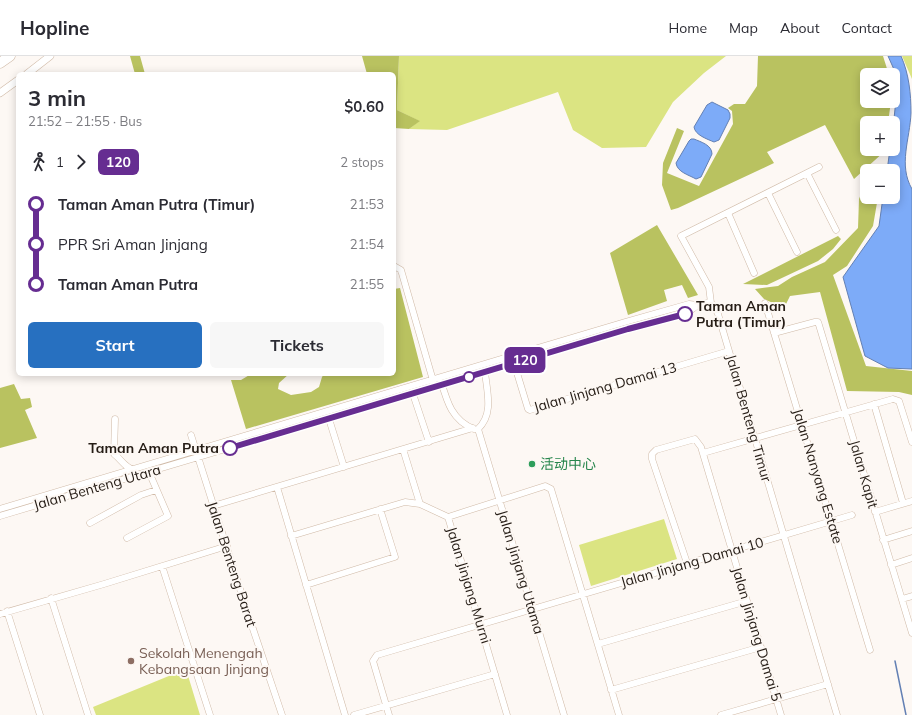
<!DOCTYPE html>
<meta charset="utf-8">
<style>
body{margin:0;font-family:Mulish,"Noto Sans SC",sans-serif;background:#f7f7f7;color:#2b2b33;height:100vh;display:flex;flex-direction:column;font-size:15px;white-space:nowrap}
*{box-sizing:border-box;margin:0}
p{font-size:13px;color:#7c7c81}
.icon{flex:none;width:22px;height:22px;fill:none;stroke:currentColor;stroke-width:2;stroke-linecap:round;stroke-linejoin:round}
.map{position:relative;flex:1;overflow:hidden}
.details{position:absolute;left:16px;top:16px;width:380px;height:304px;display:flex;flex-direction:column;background:#fff;border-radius:6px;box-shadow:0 2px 10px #0003}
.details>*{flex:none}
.badge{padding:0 8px;border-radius:6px;font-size:14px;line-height:26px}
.controls{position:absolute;left:860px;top:12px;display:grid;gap:8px}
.controls a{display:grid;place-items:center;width:40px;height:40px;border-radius:6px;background:#fff;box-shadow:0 2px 10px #0003;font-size:20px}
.map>.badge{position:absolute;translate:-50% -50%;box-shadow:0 0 0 2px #fff}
.legs{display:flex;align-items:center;gap:6px;height:44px;padding:0 12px;font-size:13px}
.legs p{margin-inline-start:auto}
.headline{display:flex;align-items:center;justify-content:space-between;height:68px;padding:0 12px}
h1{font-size:22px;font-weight:700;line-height:30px}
.button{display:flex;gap:8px;margin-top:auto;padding:8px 12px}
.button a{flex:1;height:46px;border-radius:6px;background:#2770c0;color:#fff;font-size:16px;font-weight:700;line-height:46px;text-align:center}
.button a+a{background:#f7f7f7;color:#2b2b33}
ul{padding:0 12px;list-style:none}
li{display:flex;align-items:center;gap:14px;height:40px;font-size:15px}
li i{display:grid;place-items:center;width:6px;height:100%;margin:0 5px;background:currentColor}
li i::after{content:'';width:10px;height:10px;margin:-5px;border:3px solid;border-radius:50%;background:#fff}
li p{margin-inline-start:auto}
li:first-child i{background:linear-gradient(#0000 50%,currentColor 0)}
li:last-child i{background:linear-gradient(currentColor 50%,#0000 0)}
header{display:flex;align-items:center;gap:24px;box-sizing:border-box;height:56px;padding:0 20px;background:#fff;border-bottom:1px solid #e1e1e2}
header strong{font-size:19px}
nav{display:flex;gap:22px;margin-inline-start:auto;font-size:14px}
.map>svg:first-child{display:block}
.green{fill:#dbe482}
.forest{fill:#b9c260}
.water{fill:#7dabf8;stroke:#6380b4}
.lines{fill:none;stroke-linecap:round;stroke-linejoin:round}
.stream{stroke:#6380b4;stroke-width:1.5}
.minor-casing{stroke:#d0baa7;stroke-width:7}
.tertiary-casing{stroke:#d0baa7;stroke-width:8}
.trunk-casing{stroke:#d0baa7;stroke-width:11}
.minor{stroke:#fff;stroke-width:6}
.tertiary{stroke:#fff;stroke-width:7}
.trunk{stroke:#fff;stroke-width:10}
.line-1-casing{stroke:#fff;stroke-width:9}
.line-1{stroke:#662d91;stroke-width:6}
.stop-1-dot{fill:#fff;stroke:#662d91;stroke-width:2}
.leisure-dot{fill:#2e9e5b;stroke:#fdf8f4;stroke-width:1.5}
.education-dot{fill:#8d6e63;stroke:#fdf8f4;stroke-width:1.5}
.labels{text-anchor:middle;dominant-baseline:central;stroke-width:4;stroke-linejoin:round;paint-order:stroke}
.stop-label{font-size:14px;font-weight:bold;fill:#251c15;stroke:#fdf8f4;text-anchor:start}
.street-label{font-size:14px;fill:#251c15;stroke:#fdf8f4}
.leisure-label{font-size:14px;fill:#27864d;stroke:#fdf8f4;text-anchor:start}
.education-label{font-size:14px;fill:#785e54;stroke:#fdf8f4;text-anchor:start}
</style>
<header>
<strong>Hopline</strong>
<nav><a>Home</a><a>Map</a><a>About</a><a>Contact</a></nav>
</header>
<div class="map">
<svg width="912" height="659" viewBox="0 0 912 659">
<rect width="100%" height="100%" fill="#fdf8f4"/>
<path class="green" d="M399 0H726L704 17 673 46 646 91 602 92 573 74 558 36 447 74 409 73 419 65 397 54Z
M902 0H912V23Z
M664 463 677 503 591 530 579 489Z
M186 613 200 659H96L93 651Z"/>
<path class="forest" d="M130 0H140L145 18H135Z
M362 0H399L397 54 420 65 409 73 394 72V18H367Z
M758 0H883L889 19H867V45H891L888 67H867V93H885V95L854 123 825 69 767 96 774 107 678 152 671 154 662 129 663 107 677 72 684 75 667 117 699 130 733 68 732 55 728 52 734 48H745L757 30Z
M867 123V141H878L873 170 847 210 833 219 866 310 912 315V339L899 336 847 335 820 236 790 240 784 252 764 243 755 233 778 230 792 221 825 206 858 172 859 143Z
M657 169 698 239 688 242 682 229 664 234 667 245 628 259 610 197Z
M838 180 841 183 833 193 818 205 767 229 743 228Z
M400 232 423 321 246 373 231 324H241L251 318H289L279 327 278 333 291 339 311 336 319 331 322 321 324 318H394V233Z
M14 328 21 343 30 342 32 351 25 354 37 382 0 392V332Z"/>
<path class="water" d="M888 0H901C909 18 911 38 911 57 910 83 898 109 912 133V313L888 312 865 300 843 221 879 170 883 141H893V115H887L890 93H893V72L897 34 896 18Z
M712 46 728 54 730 58V62L719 84 714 86C707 83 695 79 694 71L707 49Z
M691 83H694C701 86 712 89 712 98L701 121 696 123C689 119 677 116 676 107L689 85Z"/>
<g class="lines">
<path class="stream" d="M895 605 906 659"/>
<g class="minor-casing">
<path id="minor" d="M807 117 836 174
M768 137 797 196
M728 157 754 217
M394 210 401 214 434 328
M711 247 714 250 718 258 837 659
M711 247 709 231 681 180 819 111
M765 247 870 594
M774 277 815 266H818L819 269 912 577
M514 307 528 353 530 354 729 295
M441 325C447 346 452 364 474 373
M413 338 429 386
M874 348 903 447
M115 363 114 398C122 404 124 411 134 414
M329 363 344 411
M478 373 564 659
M478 373C494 358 487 336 485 316
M191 379 247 555 282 659
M403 393 420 448 448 461 507 659
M703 397 893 343 899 345 912 386
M277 431 345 659
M213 450 473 372
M0 453 625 266 689 248 698 249
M875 456 912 445
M0 460 628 273 685 258C694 253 699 245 711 247
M448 461 545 430 551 433 619 659
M90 467 141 439 156 434
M291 480 405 446 420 448
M127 482 168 460 149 416
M883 484 912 475
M687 507 652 403V398L656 394 695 383 701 391 781 659
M891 509 912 502
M162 510 210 659
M306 529 395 501 380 453
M51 542 88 659
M902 543 912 540
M7 555 40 659
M0 558 104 528 227 490
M598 588 747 545
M611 634 761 591
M354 659 495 618
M389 659 373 605 377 599 852 459
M721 659 828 628"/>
</g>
<g class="tertiary-casing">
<path id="tertiary" d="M27 18 50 0
M0 37 18 24"/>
</g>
<g class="trunk-casing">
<path id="trunk" d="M0 7 10 0"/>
</g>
<use href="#minor" class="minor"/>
<use href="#tertiary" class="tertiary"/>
<use href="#trunk" class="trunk"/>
</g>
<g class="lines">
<g class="line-1-casing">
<path id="line-1" d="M230 392 628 273 685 258"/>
</g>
<use href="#line-1" class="line-1"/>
</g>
<g class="stop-1-dot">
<circle cx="685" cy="258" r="7"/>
<circle cx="469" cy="321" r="5"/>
<circle cx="230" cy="392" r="7"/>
</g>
<circle class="leisure-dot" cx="532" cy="408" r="4"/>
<circle class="education-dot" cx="131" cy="605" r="4"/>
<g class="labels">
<g class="stop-label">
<text x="696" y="250">Taman Aman<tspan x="696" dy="16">Putra (Timur)</tspan></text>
<text x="219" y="392" text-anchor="end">Taman Aman Putra</text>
</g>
<g class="street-label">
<text transform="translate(605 331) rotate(-16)">Jalan Jinjang Damai 13</text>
<text transform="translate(749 362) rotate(74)">Jalan Benteng Timur</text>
<text transform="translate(864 418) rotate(74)">Jalan Kapit</text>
<text transform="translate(818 420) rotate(73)">Jalan Nanyang Estate</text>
<text transform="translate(97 431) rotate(-16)">Jalan Benteng Utara</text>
<text transform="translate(692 506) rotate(-16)">Jalan Jinjang Damai 10</text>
<text transform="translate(232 508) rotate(72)">Jalan Benteng Barat</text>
<text transform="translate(521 516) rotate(73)">Jalan Jinjang Utama</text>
<text transform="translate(469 529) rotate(73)">Jalan Jinjang Murni</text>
<text transform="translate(757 578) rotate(73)">Jalan Jinjang Damai 5</text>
</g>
<g class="leisure-label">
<text x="540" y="408">活动中心</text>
</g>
<g class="education-label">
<text x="139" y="597">Sekolah Menengah<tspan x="139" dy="16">Kebangsaan Jinjang</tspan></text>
</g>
</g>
</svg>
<div class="controls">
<a><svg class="icon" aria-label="layers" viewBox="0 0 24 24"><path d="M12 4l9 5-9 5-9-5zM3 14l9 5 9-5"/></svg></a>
<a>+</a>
<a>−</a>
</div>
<b class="badge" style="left:525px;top:304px;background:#662d91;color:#fff">120</b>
<section class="details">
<div class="headline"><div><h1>3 min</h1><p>21:52 – 21:55 · Bus</p></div><b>$0.60</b></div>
<div class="legs"><svg class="icon" aria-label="walk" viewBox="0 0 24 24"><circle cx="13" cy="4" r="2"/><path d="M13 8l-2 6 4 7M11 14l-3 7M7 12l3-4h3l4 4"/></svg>1<svg class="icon" aria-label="forward" viewBox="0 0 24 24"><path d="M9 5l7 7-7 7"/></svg><b class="badge" style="background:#662d91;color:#fff">120</b><p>2 stops</p></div>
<ul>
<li><i style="color:#662d91"></i><b>Taman Aman Putra (Timur)</b><p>21:53</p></li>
<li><i style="color:#662d91"></i><span>PPR Sri Aman Jinjang</span><p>21:54</p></li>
<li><i style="color:#662d91"></i><b>Taman Aman Putra</b><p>21:55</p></li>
</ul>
<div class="button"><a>Start</a><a>Tickets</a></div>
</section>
</div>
